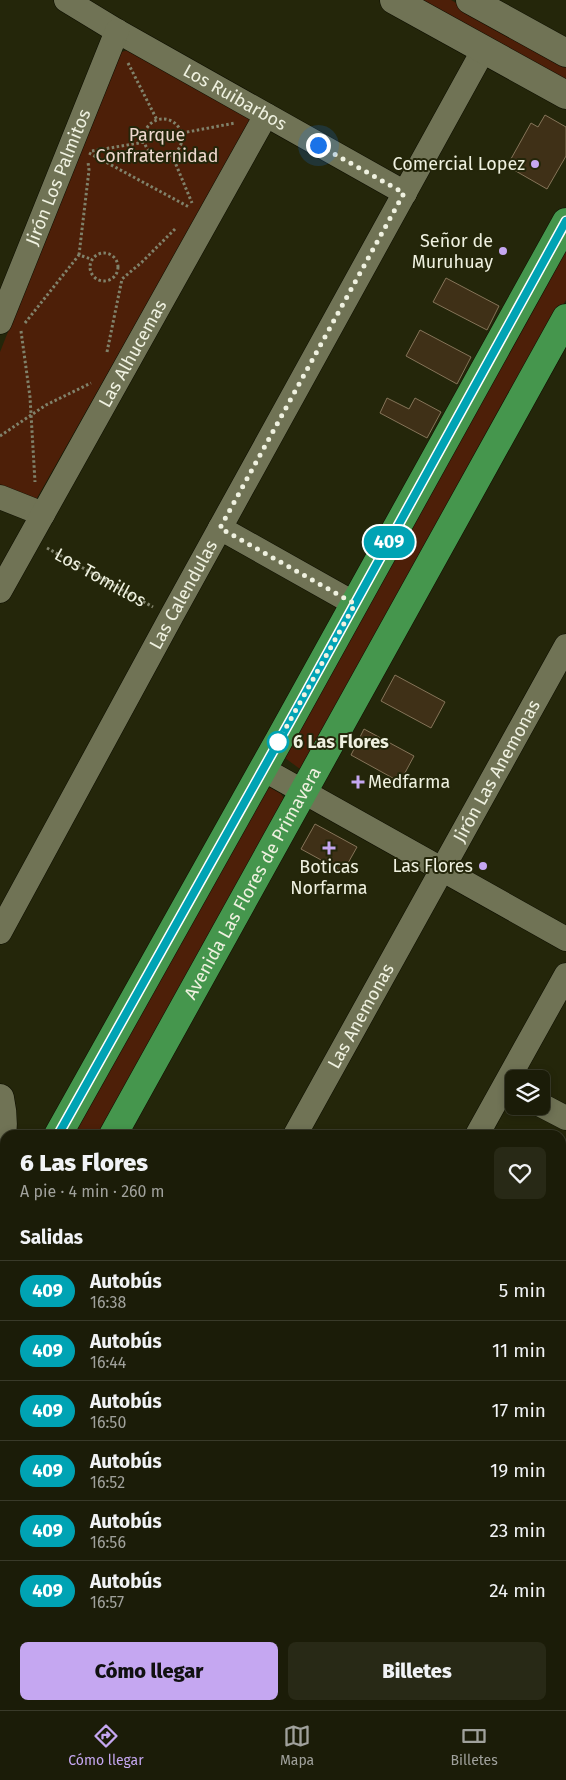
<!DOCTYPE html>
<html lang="es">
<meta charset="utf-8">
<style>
body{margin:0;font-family:"Fira Sans",sans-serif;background:#282916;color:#f1f3f6;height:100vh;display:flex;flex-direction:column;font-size:19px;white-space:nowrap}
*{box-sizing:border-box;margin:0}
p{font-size:16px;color:#a0a19c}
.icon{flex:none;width:28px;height:28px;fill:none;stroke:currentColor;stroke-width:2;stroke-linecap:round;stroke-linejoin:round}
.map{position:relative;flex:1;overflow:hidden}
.details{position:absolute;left:0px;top:1130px;width:566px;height:580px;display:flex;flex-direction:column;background:#1b1c08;border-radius:15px 15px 0 0;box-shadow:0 2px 8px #0003,0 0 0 1px #393a29}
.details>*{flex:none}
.badge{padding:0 10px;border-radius:16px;font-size:18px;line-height:32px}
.buttons{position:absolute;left:505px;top:1070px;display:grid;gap:10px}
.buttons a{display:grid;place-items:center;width:45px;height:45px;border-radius:8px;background:#1b1c08;box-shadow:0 2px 8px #0003,0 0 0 1px #393a29;font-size:25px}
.you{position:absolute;width:25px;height:25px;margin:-12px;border:4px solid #fff;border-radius:50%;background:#1a73e8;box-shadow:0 0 0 8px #1a73e833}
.map>.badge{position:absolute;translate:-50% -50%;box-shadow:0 0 0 2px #fff}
h2{padding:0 20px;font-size:19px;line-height:45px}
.round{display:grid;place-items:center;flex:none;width:52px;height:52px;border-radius:8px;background:#282916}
.head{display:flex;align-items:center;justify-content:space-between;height:85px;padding:0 20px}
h1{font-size:24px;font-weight:800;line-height:38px}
.cta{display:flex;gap:10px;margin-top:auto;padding:10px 20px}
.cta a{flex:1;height:58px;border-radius:8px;background:#c5a7f1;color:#111;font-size:20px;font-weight:800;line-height:58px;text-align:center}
.cta a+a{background:#282916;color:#f1f3f6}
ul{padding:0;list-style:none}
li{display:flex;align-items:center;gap:15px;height:60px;padding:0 20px;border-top:1px solid #393a29}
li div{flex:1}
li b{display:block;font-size:19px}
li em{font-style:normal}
li .badge{min-width:55px;font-weight:700;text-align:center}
.tab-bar{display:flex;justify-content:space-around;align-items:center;height:70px;border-top:1px solid #393a29;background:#1b1c08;font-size:14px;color:#a0a19c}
.tab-bar a{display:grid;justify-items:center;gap:2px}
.tab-bar .on{color:#c5a7f1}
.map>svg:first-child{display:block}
.green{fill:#4d1f08}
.building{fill:#3f3017;stroke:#857459}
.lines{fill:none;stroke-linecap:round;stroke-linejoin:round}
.minor-casing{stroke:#0d0e00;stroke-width:25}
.tertiary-casing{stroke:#0d0e00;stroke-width:29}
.primary-casing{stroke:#0d0e00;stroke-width:29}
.path{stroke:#80826b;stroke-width:3;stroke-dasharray:2.5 2.5;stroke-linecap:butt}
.minor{stroke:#707355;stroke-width:24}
.tertiary{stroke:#707355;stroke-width:28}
.primary{stroke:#45964d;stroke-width:28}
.line-casing{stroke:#fff;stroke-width:11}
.line{stroke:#00a3b4;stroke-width:8}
.walk{stroke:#eff1e0;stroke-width:5;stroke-dasharray:0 9}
.poi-dot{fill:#c5a7f1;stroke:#24260a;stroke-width:2}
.stop-dot{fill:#fff;stroke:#00a3b4;stroke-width:2.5}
.labels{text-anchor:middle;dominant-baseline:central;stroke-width:4;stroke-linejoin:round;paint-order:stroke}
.street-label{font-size:18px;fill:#eff1e0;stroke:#24260a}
.park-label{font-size:18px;fill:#efd8ce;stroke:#24260a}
.poi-label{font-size:18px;fill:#eff1e0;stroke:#24260a;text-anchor:end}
.stop-label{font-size:18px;font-weight:bold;fill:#eff1e0;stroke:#24260a;text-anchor:start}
</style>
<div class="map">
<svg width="566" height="1710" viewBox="0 0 566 1710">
<rect width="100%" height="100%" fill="#24260a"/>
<path class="green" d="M407 0H451L566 64V89Z
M132 49 252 118 37 498 24 499 0 487V352L118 53Z
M566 248V300L307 764 304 768 300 769 285 758Z
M269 787 281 794 285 800 103 1135H74L261 793 264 788Z
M5 1261V1314L0 1323V1271Z
M566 1344V1669L561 1673V1353Z
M358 1705H526L521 1710H355Z"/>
<path class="building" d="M545 115 566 127V156L547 189 507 166 531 123 538 127Z
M446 278 499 306 487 330 433 302Z
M420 330 471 357 457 384 406 356Z
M387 398 409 409 415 398 441 412 427 438 380 413Z
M395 675 445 702 431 728 381 701Z
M364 729 414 756 400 782 351 755Z
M315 824 357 847 343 872 301 849Z"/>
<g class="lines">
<g class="minor-casing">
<g id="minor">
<path id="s2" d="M66 0 117 31 405 193"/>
<path id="s3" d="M0 322 117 31"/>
<path d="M0 497 43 514"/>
<path d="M220 528 355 604"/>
<path id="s4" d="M0 591 266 115"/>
<path d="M263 769 566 939"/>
<path id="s5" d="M0 932 171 617 484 49"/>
<path d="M541 1105 566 1118"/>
<path id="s6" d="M295 1135 566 646"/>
<path d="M477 1135 566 975"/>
<path d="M561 1320 566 1312"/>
<path d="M0 1672 5 1663"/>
<path d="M561 1681 566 1677"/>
<path d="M37 1705 47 1710"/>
<path d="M161 1710 163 1705"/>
<path d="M341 1710 344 1705"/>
<path d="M530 1710 535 1705"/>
</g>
</g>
<g class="tertiary-casing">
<path id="tertiary" d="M394 0 566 95
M470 0 566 53
M0 1098C4 1116 4 1132 0 1150"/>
</g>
<g class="primary-casing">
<g id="primary">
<path d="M58 1135 278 742 566 222"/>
<path id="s7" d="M113 1135 566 318"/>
<path d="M0 1242 5 1233"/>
<path d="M0 1341 5 1332"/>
</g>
</g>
<g class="path">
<path d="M128 63 157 120"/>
<circle cx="163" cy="138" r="19"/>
<path d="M182 133 235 123"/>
<path d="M92 151 145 142"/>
<path d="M89 153 189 207"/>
<path d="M172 155 192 203"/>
<circle cx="104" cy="267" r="14"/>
<path d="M79 255 89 170 88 162"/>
<path d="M25 323 79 255 91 259"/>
<path d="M21 331 30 397 35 482"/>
<path d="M107 352 122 279 142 262 176 228"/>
<path d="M0 436 46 405 91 383"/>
<path id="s1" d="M47 548 153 607"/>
<path d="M0 1275 5 1266"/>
</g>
<use href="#minor" class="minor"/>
<use href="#tertiary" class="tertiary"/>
<use href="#primary" class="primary"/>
</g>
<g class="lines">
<g class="line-casing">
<path id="line" d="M58 1135 298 707 566 221"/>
</g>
<use href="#line" class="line"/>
<path class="walk" d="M278 742 355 604 220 528 404 193 318 145"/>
</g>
<g class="poi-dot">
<circle cx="535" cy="164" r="5"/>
<circle cx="503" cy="251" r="5"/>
<path d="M355.5 774.5h5v5h5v5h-5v5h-5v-5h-5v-5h5z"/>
<path d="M326.5 840.5h5v5h5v5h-5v5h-5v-5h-5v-5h5z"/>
<circle cx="483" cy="866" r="5"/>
</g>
<circle class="stop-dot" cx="278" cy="742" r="10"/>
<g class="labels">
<g class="street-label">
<text stroke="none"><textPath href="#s2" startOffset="195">Los Ruibarbos</textPath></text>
<text stroke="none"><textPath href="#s3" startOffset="156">Jirón Los Palmitos</textPath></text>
<text stroke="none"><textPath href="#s4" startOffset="272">Las Alhucemas</textPath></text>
<text stroke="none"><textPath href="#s1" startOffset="61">Los Tomillos</textPath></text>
<text stroke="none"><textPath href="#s5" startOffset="384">Las Calendulas</textPath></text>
<text stroke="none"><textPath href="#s6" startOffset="416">Jirón Las Anemonas</textPath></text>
<text stroke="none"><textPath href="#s7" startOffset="288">Avenida Las Flores de Primavera</textPath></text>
<text stroke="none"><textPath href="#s6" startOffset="136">Las Anemonas</textPath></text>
</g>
<g class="park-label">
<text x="157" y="135">Parque<tspan x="157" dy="21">Confraternidad</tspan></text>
</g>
<g class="poi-label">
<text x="525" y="164">Comercial Lopez</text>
<text x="493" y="241">Señor de<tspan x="493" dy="21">Muruhuay</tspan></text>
<text x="368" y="782" text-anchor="start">Medfarma</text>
<text x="473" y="866">Las Flores</text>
<text x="329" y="867" text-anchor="middle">Boticas<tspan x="329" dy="21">Norfarma</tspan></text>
</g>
<g class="stop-label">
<text x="293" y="742">6 Las Flores</text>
</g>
</g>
</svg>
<div class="buttons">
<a><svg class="icon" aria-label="layers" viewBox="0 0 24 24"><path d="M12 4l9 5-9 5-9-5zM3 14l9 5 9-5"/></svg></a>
</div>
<div class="you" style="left:318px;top:145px"></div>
<b class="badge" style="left:389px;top:542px;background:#00a3b4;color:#fff">409</b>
<section class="details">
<div class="head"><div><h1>6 Las Flores</h1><p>A pie · 4 min · 260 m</p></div><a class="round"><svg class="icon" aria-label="heart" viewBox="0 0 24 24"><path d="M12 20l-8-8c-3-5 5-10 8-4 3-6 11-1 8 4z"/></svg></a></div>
<h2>Salidas</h2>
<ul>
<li><span class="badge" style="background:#00a3b4;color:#fff">409</span><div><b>Autobús</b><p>16:38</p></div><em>5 min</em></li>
<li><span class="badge" style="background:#00a3b4;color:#fff">409</span><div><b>Autobús</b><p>16:44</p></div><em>11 min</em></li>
<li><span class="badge" style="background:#00a3b4;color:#fff">409</span><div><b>Autobús</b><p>16:50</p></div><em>17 min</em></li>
<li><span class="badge" style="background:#00a3b4;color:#fff">409</span><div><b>Autobús</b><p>16:52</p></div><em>19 min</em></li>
<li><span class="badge" style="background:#00a3b4;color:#fff">409</span><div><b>Autobús</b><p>16:56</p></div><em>23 min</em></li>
<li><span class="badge" style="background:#00a3b4;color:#fff">409</span><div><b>Autobús</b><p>16:57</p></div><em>24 min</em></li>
</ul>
<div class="cta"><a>Cómo llegar</a><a>Billetes</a></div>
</section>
</div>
<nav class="tab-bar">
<a class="on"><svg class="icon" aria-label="directions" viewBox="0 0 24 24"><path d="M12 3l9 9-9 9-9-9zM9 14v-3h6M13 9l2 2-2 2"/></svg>Cómo llegar</a>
<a><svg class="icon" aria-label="map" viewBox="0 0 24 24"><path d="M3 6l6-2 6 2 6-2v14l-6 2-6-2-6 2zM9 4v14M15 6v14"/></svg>Mapa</a>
<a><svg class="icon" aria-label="tickets" viewBox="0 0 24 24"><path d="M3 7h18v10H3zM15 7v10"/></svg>Billetes</a>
</nav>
